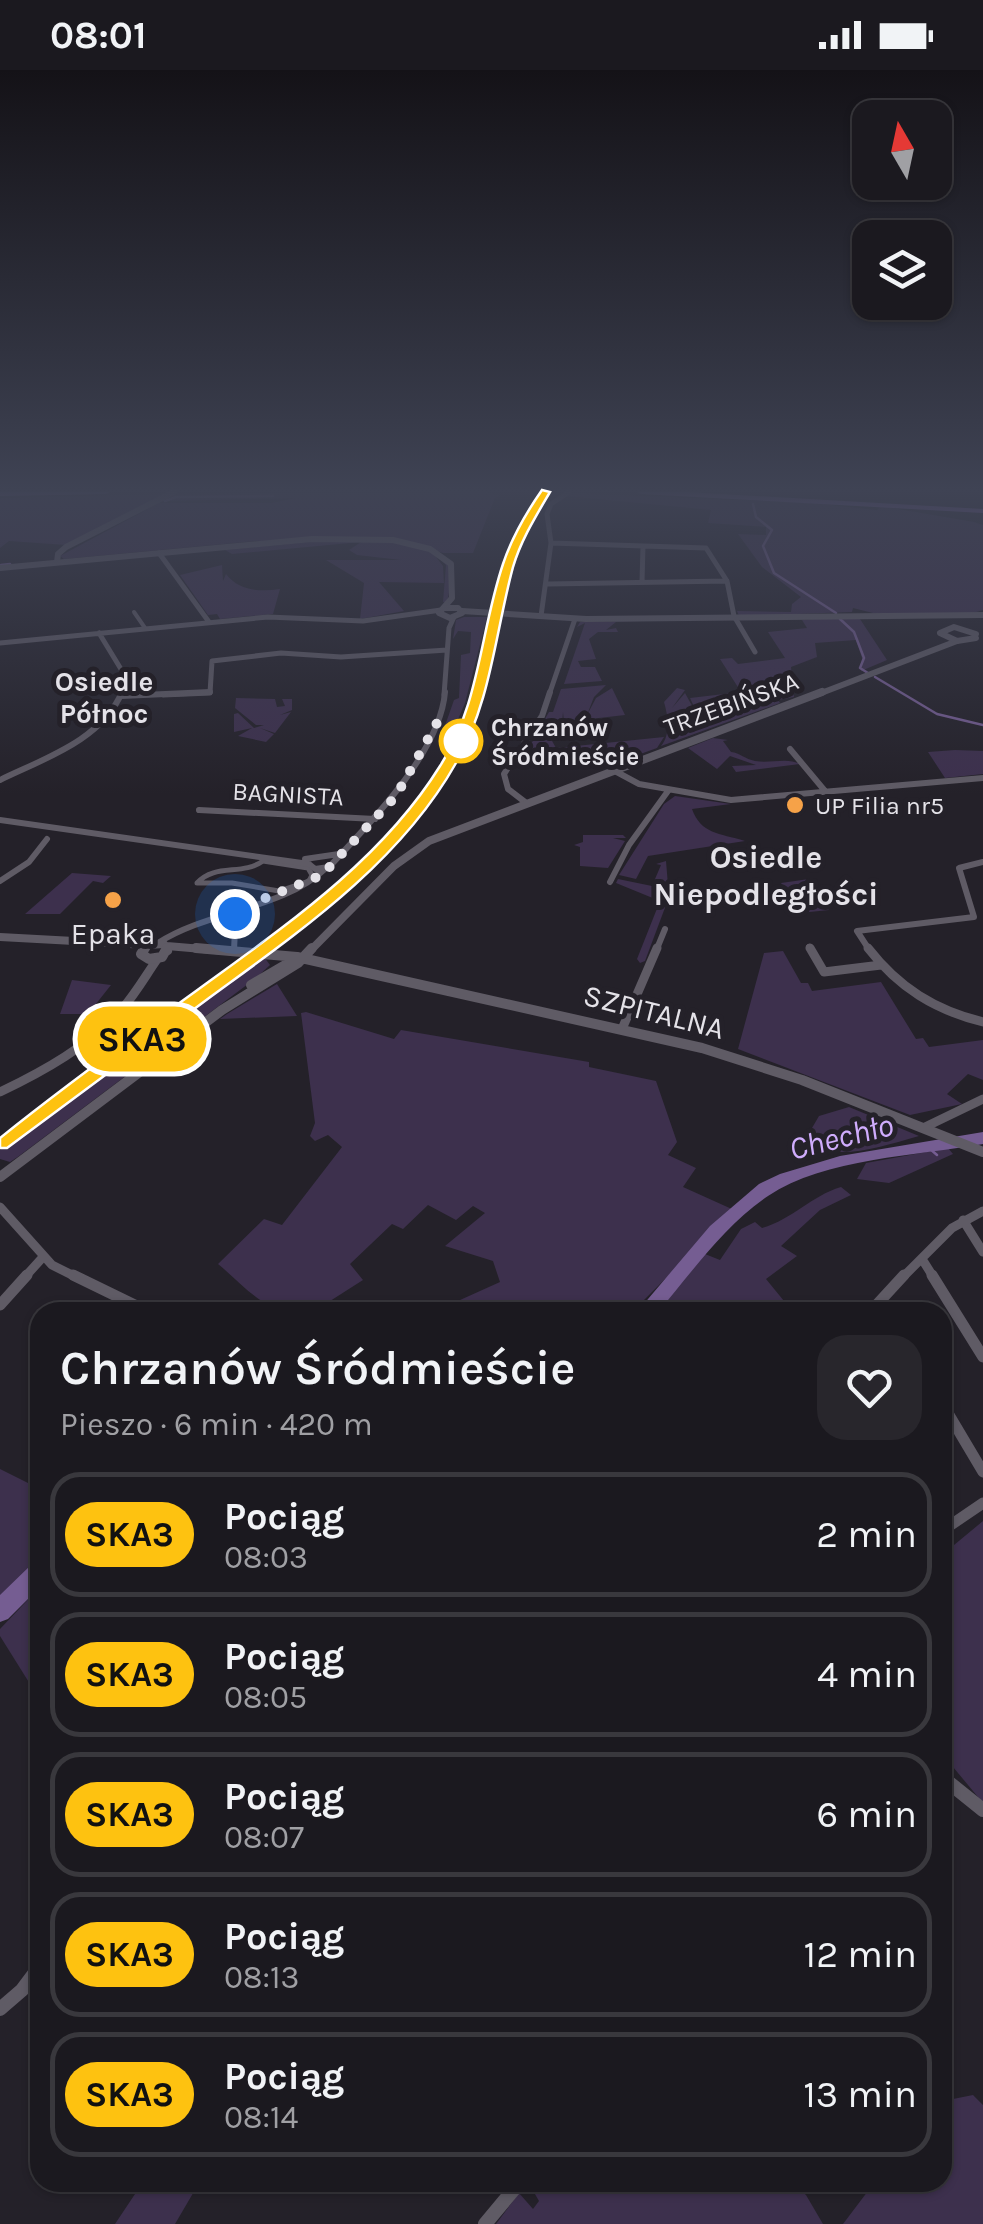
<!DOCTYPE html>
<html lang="pl">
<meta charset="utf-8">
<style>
body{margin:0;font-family:Karla,sans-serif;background:#28262c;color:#f1f3f6;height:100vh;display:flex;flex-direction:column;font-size:38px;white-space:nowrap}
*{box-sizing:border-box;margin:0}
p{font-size:32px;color:#a0a0a4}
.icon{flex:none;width:55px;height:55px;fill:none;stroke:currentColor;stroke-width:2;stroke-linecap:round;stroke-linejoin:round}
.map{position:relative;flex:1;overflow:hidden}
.panel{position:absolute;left:30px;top:1232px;width:922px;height:890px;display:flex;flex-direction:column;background:#1b191f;border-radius:30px;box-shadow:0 2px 8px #0004,0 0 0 2px #39383d}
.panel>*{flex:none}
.badge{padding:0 20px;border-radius:32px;font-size:35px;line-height:65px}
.needle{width:65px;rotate:351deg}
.controls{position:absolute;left:852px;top:30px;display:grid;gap:20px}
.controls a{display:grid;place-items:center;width:100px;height:100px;border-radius:20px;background:#1b191f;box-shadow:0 2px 8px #0004,0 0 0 2px #39383d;font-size:50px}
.you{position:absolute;width:50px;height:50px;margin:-25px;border:8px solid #fff;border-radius:50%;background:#1a73e8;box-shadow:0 0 0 15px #1a73e833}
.map>.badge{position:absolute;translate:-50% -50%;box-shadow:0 0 0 5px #fff}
.round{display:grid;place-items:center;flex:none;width:105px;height:105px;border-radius:30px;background:#28262c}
.head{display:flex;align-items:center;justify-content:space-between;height:170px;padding:0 30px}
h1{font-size:48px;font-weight:600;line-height:75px}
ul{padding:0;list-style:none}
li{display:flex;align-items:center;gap:30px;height:125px;margin:0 20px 15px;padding:0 10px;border:5px solid #39383d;border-radius:30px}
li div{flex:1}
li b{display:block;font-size:38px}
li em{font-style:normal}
li .badge{min-width:110px;font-weight:700;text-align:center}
.status{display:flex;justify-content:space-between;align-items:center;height:70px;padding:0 50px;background:#1b191f;direction:ltr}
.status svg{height:28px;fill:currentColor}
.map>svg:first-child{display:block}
.green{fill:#3d304d}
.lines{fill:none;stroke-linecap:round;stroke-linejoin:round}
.stream{stroke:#755d92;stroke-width:2.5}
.river{fill:#755d92;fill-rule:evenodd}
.pedestrian-far1{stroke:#5f5b65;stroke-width:4}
.pedestrian{stroke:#5f5b65;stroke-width:5}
.minor-far4{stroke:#5f5b65;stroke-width:5}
.minor-far3{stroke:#5f5b65;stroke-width:6}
.minor-far2{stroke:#5f5b65;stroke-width:9}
.minor-far1{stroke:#5f5b65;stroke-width:11}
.minor{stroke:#5f5b65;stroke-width:14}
.tertiary-far2{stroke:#5f5b65;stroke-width:6}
.tertiary-far1{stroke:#5f5b65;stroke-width:8}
.tertiary{stroke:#5f5b65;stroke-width:10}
.secondary{stroke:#5f5b65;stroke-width:6}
.motorway{fill:#9f70d4;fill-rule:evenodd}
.rail-casing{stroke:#b8b6bd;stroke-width:5}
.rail{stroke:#242129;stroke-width:2.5;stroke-dasharray:5;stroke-linecap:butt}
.line{fill:#fec210;stroke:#fff;stroke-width:2.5}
.walk{stroke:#e4e2e8;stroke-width:10;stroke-dasharray:0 18}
.stop-dot{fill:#fff;stroke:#fec210;stroke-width:5}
.poi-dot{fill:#f6a248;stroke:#242129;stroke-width:4}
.labels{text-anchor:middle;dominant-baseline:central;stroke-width:10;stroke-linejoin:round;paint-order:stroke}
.far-street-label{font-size:25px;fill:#e4e2e8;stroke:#242129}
.far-stop-label{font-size:25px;font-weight:bold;fill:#e4e2e8;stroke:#242129;text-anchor:start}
.far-poi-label{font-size:25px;fill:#e4e2e8;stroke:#242129;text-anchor:start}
.far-neighbourhood-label{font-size:28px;font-weight:bold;fill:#e4e2e8;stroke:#242129}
.poi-label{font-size:30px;fill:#e4e2e8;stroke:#242129}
.street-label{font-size:30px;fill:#e4e2e8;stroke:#242129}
.neighbourhood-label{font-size:32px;font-weight:bold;fill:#e4e2e8;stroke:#242129}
.water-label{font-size:32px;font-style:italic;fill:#cfacfc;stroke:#242129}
</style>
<div class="status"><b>08:01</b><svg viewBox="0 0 49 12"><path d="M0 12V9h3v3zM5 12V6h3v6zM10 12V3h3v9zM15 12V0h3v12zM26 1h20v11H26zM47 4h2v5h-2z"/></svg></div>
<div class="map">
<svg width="983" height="2154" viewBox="0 0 983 2154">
<rect width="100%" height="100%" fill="#242129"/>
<path class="green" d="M487 422 500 426 495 428 473 483H443L398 469 257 471 64 489 60 486 159 433H272L295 428 165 431 178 424Z
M571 423 812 433 877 440 881 436 974 452 983 455V540L973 543H873L853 538 852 542 739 546 737 541 791 542 792 534 801 527 762 497 738 464 766 465V457L708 453 711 440 566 426Z
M168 424 66 475 9 471 0 478V428Z
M330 470C358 470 429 468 447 493 454 504 449 521 447 533L443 532 446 495 433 483 443 496 444 513 379 512 404 541 360 549 364 513 326 490H401L357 485 349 480 361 472 232 484 225 480Z
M222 495 223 511 226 504C239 521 260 522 280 519L273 544 220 549 217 544 208 545 180 505Z
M858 546 887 590 861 601 862 588 856 570 815 573 817 587 791 597 794 627 778 630 780 633 661 676C671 664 668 646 664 632L677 618 685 620 672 638 685 623 702 654 690 628 741 622 720 589 732 588 738 594 785 588 768 562 807 558 802 550Z
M464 547H487L465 633 450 668 441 667 454 630 459 628 461 585 470 583 471 562 458 561 453 569 456 550Z
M643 551 616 552 606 560 616 558 618 562H598L589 569 596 589 578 591 581 597H595L602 611 564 614 585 553 577 557 580 552Z
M606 615 594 627 587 645 596 628 612 618 625 645 564 652 563 642 562 653 536 664 549 642H553L561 619Z
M236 628 275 629 277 637 285 636 282 629H292V640L280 645 291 642 275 663 260 658 274 664 266 672 238 666 252 658 234 662V644L238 643 254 658 264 655H256L235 638Z
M664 667 657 678 607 696 592 686 526 679 533 671 551 669 556 678Z
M713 668 728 670 723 671 731 682C740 683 745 689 755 691 771 694 786 687 800 694L736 702 732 696 756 695 730 686 717 699 688 678Z
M955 680 983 681V704L945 708 928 682Z
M675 726 731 734 692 739C701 764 719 763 745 771L648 786 636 809 619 805 664 734Z
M583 765H623L626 768H613L625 771 608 798 580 796V777L574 775 583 772Z
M666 791 669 827 645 891 640 893 637 889 660 831 616 813 618 809 652 816 661 795 656 794Z
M72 803 111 806 103 813 93 811 60 844H25Z
M809 809 829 840 800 843 781 813Z
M783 881 801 913H808L812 921 881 912 916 969 923 968 929 977 983 970V1010L968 1004 947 1024 962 1034 910 1045 738 979 764 883Z
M264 887 270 895 256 908 19 1086 10 1092 0 1089V1080Z
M72 910 111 915 88 944H60Z
M277 914 297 946 220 949 227 944Z
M306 942 394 969 401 960 589 992V997L656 1011 677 1072 668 1085 696 1098 683 1117 734 1140 632 1242H454L449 1235 500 1212 493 1191 445 1176 485 1143 473 1136 456 1150 428 1135 403 1159 392 1154 350 1194 363 1210 316 1240 311 1234C276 1257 245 1216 218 1194L264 1149 282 1155 342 1077 328 1065 315 1071 310 1066 315 1053 301 943Z
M849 1037 919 1066C876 1078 845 1090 802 1075L819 1046Z
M948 1078 953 1084 889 1113 857 1109 866 1093Z
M841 1117 851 1125 820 1140 781 1176 797 1186 766 1209 784 1231 771 1242H654L705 1184 720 1190 741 1159 755 1152 762 1158C793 1149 811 1126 841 1117Z
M0 1399 40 1419V1496L0 1536Z
M983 1451V1733L943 1685 942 1485Z
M40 1517V1630L0 1566V1559Z
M973 2025 983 2035V2154H843L874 2113 942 2112 943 2031Z
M143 2112H199V2113L175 2154H115Z
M528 2112 793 2113 806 2125 823 2154H496L519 2123 533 2139 539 2131Z"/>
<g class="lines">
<path class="stream" d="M165 431 176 427 273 426
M753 434 756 447 772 460 763 476 774 503 836 543
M1 495 10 494
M840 549 854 562 864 588 860 598 868 603
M875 607 937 644 983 655
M929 1078 937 1085"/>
<path class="river" d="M983 1062V1074C917 1086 825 1088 768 1126 724 1156 692 1202 658 1242H637L710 1156 759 1114 780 1104 840 1086Z
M40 1490V1517L8 1549 0 1552V1525L32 1494Z"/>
<path class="pedestrian-far1" d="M134 542 145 558"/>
<path class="pedestrian" d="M263 791 308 798 312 805 309 811 279 821 232 813H197C215 793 242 806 263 791Z"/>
<path class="minor-far4" d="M551 473 706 478 727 511 734 546 755 582
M159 483 209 552
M642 512 643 476
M548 514 727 511
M541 546 551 473 547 444 551 434 569 422
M99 563 127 609 121 625
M0 573 268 547 363 551 441 540
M163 625 210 623 212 591 281 583 341 587 447 580
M444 625 449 558 454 547
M549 625 575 549"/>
<path class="minor-far3" d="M121 626 210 622
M790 679 825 721
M613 700 639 714 731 730 983 708
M0 710C43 689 102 670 122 622
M525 732 508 719 504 704 542 646 550 622
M199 740 375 749
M0 750 309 794
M305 789 339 784
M309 794 315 799 329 797C369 754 440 683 445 622
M0 811 29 792 47 769
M610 812 629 775 668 721
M158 873C209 840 282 840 326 798
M809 877 811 881
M234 880 236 839
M656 881 665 859
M870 881 857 861 974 847 959 798 983 792"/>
<path class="minor-far2" d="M810 878 824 902 881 895
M868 878C899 918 935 940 983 952
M622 959 657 878
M0 1022C44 1001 89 976 122 939 136 923 146 905 158 888
M923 1058 983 1029
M0 1137 52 1195 78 1208
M963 1150 983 1182
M922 1189 934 1208
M24 1208 43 1187
M902 1208 952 1158 983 1141"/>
<path class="minor-far1" d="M73 1205 149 1242
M932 1205 983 1287
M0 1235 27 1205
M870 1242 904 1205
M942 1333 983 1402
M942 1461 983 1433"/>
<path class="minor" d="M942 1707 983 1740
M0 1939 22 1920 40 1896
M485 2154 520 2112"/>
<path class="tertiary-far2" d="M57 492 58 484 66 477 174 422
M816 625 957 571"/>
<path class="tertiary-far1" d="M0 867 148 875
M167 876 226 881
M143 881 148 875 164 874 168 881
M310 881 394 796 429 771 822 622"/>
<path class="tertiary" d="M145 878 141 884 149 889 162 887 167 878
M196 878 297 887 702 978 802 1010 983 1082
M251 915 292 891
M0 1107 222 940 298 893 312 878"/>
<path class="secondary" d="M0 498 312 469 393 470 430 479 451 494 452 528 439 543 450 548 462 543 458 538H446
M462 541 586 549 983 545
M976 564 954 557 940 563 957 571 976 568"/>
<path class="motorway" d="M0 422H110L106 424 0 426Z
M637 422H687L983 439V443L641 424Z"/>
<g class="rail-casing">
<path id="rail" d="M0 1073C62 1028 123 983 184 939 282 868 394 795 454 686 500 602 491 509 545 422"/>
</g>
<use href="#rail" class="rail"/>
</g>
<linearGradient id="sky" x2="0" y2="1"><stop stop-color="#141217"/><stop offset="0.58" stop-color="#3f4354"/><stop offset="1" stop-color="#3f4354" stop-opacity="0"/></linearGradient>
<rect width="983" height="724" fill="url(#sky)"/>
<path class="line" d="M542 420 550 422C536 446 521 470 513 497 495 564 491 632 456 693 400 793 299 862 209 928 142 978 74 1028 7 1078H0V1068C61 1019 128 970 196 921 285 856 381 791 440 696 480 634 480 562 503 494 512 467 526 443 542 420Z"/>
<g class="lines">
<path class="walk" d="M235 844 236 840 322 805 396 726 437 653 461 671"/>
</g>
<circle class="stop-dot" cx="461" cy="671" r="20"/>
<g class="poi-dot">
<circle cx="795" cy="735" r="10"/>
<circle cx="113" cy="830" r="10"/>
</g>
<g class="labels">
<g class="far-street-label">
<text transform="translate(731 634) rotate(-20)">TRZEBIŃSKA</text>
<text transform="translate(288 724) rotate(3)">BAGNISTA</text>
</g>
<g class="far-stop-label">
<text x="491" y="657">Chrzanów<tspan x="491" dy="29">Śródmieście</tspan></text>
</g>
<g class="far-poi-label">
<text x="815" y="735">UP Filia nr5</text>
</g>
<g class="far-neighbourhood-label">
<text x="104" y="611">Osiedle<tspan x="104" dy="32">Północ</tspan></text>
</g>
<g class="poi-label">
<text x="113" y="864">Epaka</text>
</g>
<g class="street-label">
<text transform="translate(654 942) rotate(14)">SZPITALNA</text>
</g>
<g class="neighbourhood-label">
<text x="766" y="787">Osiedle<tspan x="766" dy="37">Niepodległości</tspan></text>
</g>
<g class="water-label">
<text transform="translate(841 1067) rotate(-14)">Chechło</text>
</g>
</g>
</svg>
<div class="controls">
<a><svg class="needle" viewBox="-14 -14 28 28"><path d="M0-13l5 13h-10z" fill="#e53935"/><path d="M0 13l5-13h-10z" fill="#a0a0a4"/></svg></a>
<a><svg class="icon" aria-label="layers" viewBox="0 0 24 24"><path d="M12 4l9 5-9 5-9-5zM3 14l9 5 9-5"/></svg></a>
</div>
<div class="you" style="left:235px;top:844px"></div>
<b class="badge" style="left:142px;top:969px;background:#fec210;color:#111">SKA3</b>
<section class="panel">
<div class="head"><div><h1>Chrzanów Śródmieście</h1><p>Pieszo · 6 min · 420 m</p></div><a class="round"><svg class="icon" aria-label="heart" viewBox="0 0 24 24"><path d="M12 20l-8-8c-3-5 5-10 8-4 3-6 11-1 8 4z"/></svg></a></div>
<ul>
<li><span class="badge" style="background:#fec210;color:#111">SKA3</span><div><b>Pociąg</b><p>08:03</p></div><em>2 min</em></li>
<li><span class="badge" style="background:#fec210;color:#111">SKA3</span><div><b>Pociąg</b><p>08:05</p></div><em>4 min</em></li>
<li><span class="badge" style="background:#fec210;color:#111">SKA3</span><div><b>Pociąg</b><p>08:07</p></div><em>6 min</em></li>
<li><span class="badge" style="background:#fec210;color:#111">SKA3</span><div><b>Pociąg</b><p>08:13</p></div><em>12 min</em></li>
<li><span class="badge" style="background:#fec210;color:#111">SKA3</span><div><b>Pociąg</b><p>08:14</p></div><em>13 min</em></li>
</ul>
</section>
</div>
